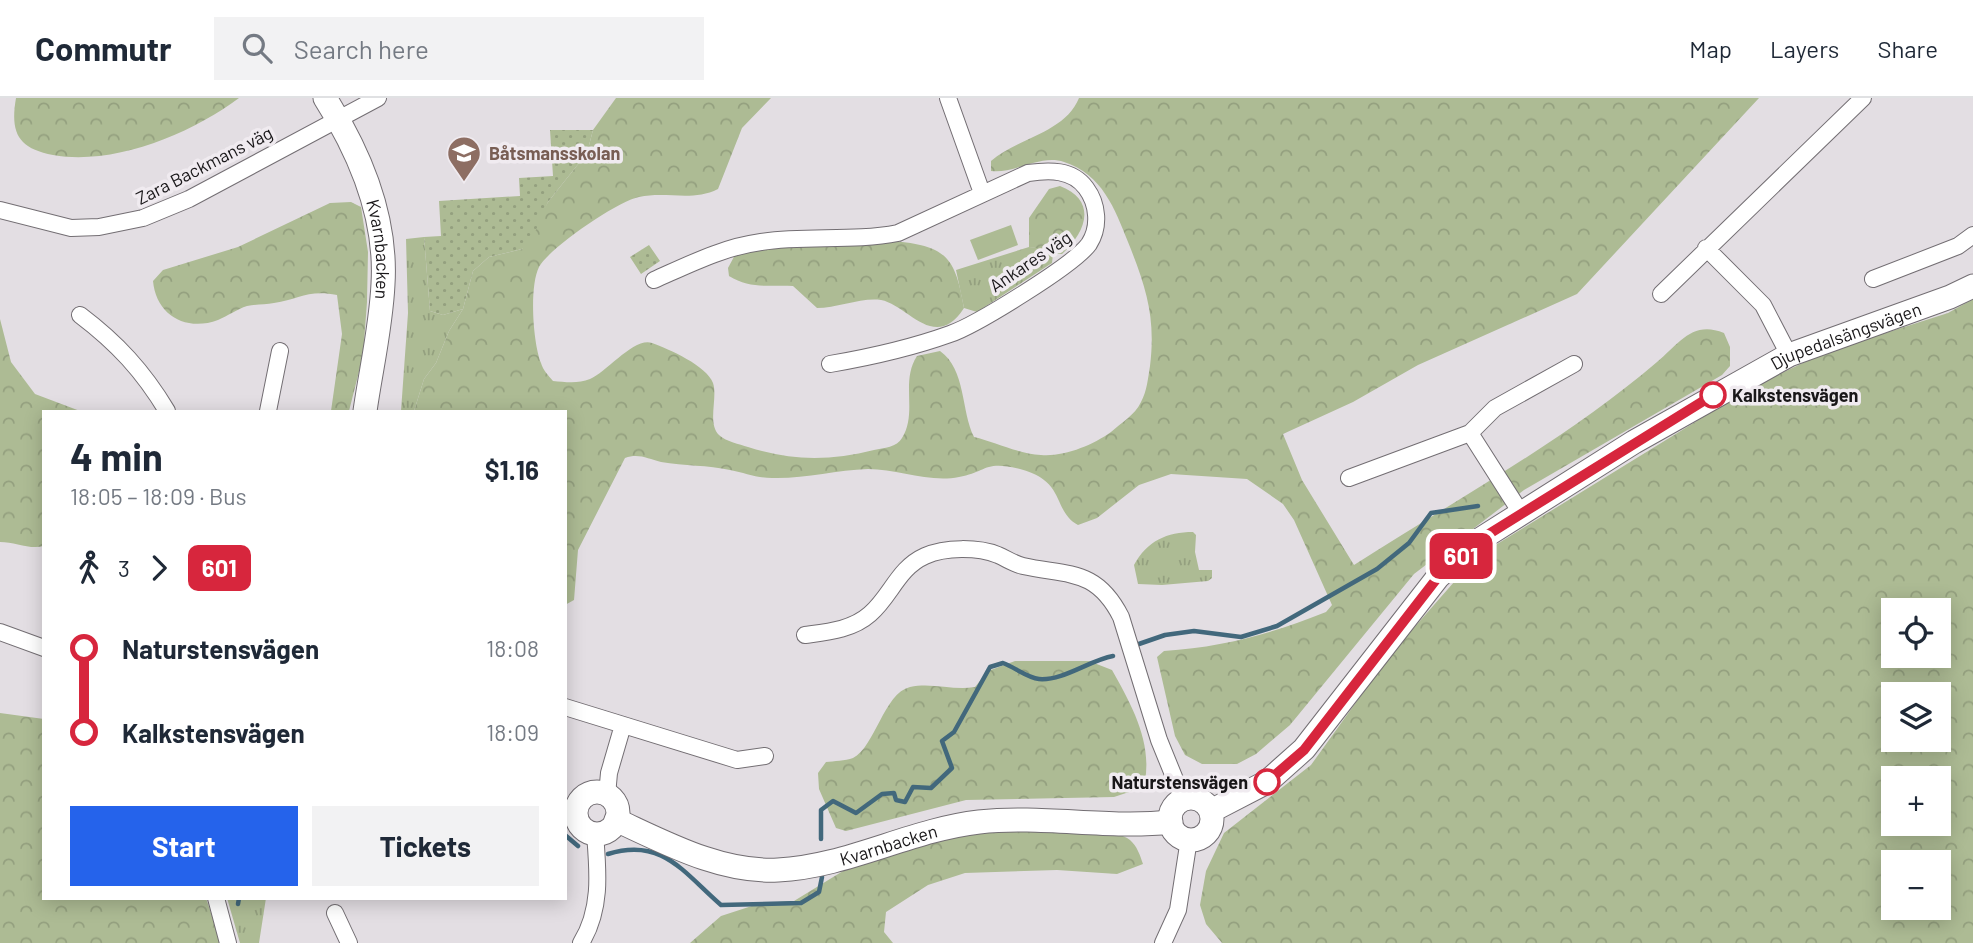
<!DOCTYPE html>
<meta charset="utf-8">
<style>
body{margin:0;font-family:Barlow,sans-serif;background:#f2f2f3;color:#1f2937;height:100vh;display:flex;flex-direction:column;font-size:26px;white-space:nowrap}
*{box-sizing:border-box;margin:0}
p{font-size:23px;color:#747a83}
.icon{flex:none;width:38px;height:38px;fill:none;stroke:currentColor;stroke-width:2;stroke-linecap:round;stroke-linejoin:round}
.map{position:relative;flex:1;overflow:hidden}
.drawer{position:absolute;left:42px;top:312px;width:525px;height:490px;display:flex;flex-direction:column;background:#fff;border-radius:0px;box-shadow:0 4px 18px #0003}
.drawer>*{flex:none}
.badge{padding:0 14px;border-radius:10px;font-size:24px;line-height:46px}
.controls{position:absolute;left:1881px;top:500px;display:grid;gap:14px}
.controls a{display:grid;place-items:center;width:70px;height:70px;border-radius:0px;background:#fff;box-shadow:0 4px 18px #0003;font-size:35px}
.map>.badge{position:absolute;translate:-50% -50%;box-shadow:0 0 0 4px #fff}
.legs{display:flex;align-items:center;gap:10px;height:77px;padding:0 28px;font-size:23px}
.legs p{margin-inline-start:auto}
.head{display:flex;align-items:center;justify-content:space-between;height:119px;padding:0 28px}
h1{font-size:38px;font-weight:700;line-height:52px}
.action{display:flex;gap:14px;margin-top:auto;padding:14px 28px}
.action a{flex:1;height:80px;border-radius:0px;background:#2563eb;color:#fff;font-size:28px;font-weight:700;line-height:80px;text-align:center}
.action a+a{background:#f2f2f3;color:#1f2937}
ul{padding:0 28px;list-style:none}
li{display:flex;align-items:center;gap:24px;height:84px;font-size:26px}
li i{display:grid;place-items:center;width:10px;height:100%;margin:0 9px;background:currentColor}
li i::after{content:'';width:18px;height:18px;margin:-9px;border:5px solid;border-radius:50%;background:#fff}
li p{margin-inline-start:auto}
li:first-child i{background:linear-gradient(#0000 50%,currentColor 0)}
li:last-child i{background:linear-gradient(currentColor 50%,#0000 0)}
header{display:flex;align-items:center;gap:42px;box-sizing:border-box;height:98px;padding:0 35px;background:#fff;border-bottom:2px solid #e0e1e3}
header strong{font-size:33px}
nav{display:flex;gap:38px;margin-inline-start:auto;font-size:24px}
.search{width:490px;height:63px;background:#f2f2f3;display:flex;align-items:center;gap:18px;box-sizing:border-box;padding:0 24px;border-radius:0px;color:#747a83;font-size:26px}
.map>svg:first-child{display:block}
.grass{fill:url(#grass-tufts)}
.forest{fill:url(#forest-crowns);fill-rule:evenodd}
.park{fill:url(#park-dots)}
.pitch{fill:#adbb94}
.lines{fill:none;stroke-linecap:round;stroke-linejoin:round}
.stream{stroke:#42687c;stroke-width:4.5}
.street-casing{stroke:#736e73;stroke-width:18}
.secondary-casing{stroke:#736e73;stroke-width:25}
.street{stroke:#fff;stroke-width:16}
.secondary{stroke:#fff;stroke-width:23}
.line-1-casing{stroke:#fff;stroke-width:16}
.line-1{stroke:#d7263d;stroke-width:10}
.stop-1-dot{fill:#fff;stroke:#d7263d;stroke-width:3.5}
.labels{text-anchor:middle;dominant-baseline:central;stroke-width:7;stroke-linejoin:round;paint-order:stroke}
.education-label{font-size:18px;font-weight:bold;fill:#785e54;stroke:#f0ebf0;text-anchor:start}
.street-label{font-size:18px;fill:#191719;stroke:#f0ebf0}
.stop-label{font-size:18px;font-weight:bold;fill:#191719;stroke:#f0ebf0;text-anchor:start}
</style>
<header>
<strong>Commutr</strong>
<div class="search"><svg class="icon" aria-label="search" viewBox="0 0 24 24"><circle cx="10" cy="10" r="6"/><path d="M15 15l6 6"/></svg>Search here</div>
<nav><a>Map</a><a>Layers</a><a>Share</a></nav>
</header>
<div class="map">
<svg width="1973" height="845" viewBox="0 0 1973 845">
<defs>
<pattern id="grass-tufts" width="24" height="20" patternUnits="userSpaceOnUse" patternTransform="scale(1.75)"><rect width="24" height="20" fill="#adbb94"/><path d="M3 7l-1-3M5 7V3M7 7l1-3M15 17l-1-3M17 17v-4M19 17l1-3" fill="none" stroke="#94a07f"/></pattern>
<pattern id="forest-crowns" width="20" height="18" patternUnits="userSpaceOnUse" patternTransform="scale(1.75)"><rect width="20" height="18" fill="#adbb94"/><path d="M2 6a3 3 0 1 1 6 0M12 15a3 3 0 1 1 6 0" fill="none" stroke="#94a07f"/></pattern>
<pattern id="park-dots" width="8" height="8" patternUnits="userSpaceOnUse" patternTransform="scale(1.75)"><rect width="8" height="8" fill="#adbb94"/><path d="M2 2h.1M6 6h.1" fill="none" stroke="#94a07f" stroke-width="1.8" stroke-linecap="round"/></pattern>
</defs>
<rect width="100%" height="100%" fill="#e3dee3"/>
<path class="grass" d="M424 139 430 213 443 217 463 211 449 233 436 265 424 281 414 313H401L408 215 406 141Z
M1029 149 1044 150 1053 156 1052 165 977 214 964 210 956 172Z
M1193 434 1196 437 1195 454 1199 472H1212V480L1208 483 1162 487 1138 486 1134 467C1147 443 1167 434 1193 434Z
M227 800H266L259 845H240Z"/>
<path class="forest" d="M16 0H239C191 36 113 68 53 57 18 50 10 35 16 0Z
M616 0H771L742 30 718 91C692 104 667 93 639 99 618 103 549 150 539 169 529 189 533 245 541 265 543 272 548 277 553 283 565 284 578 286 590 281 607 274 634 239 652 245 669 251 707 268 713 285 718 300 707 325 719 337 727 344 739 346 748 349 791 363 830 363 874 352 884 350 897 349 902 340 918 314 900 284 917 258L940 253C966 271 961 313 974 339 995 344 1019 356 1041 357 1064 359 1093 347 1111 334 1121 325 1135 317 1141 304 1147 293 1148 280 1150 268 1156 219 1146 189 1128 144 1115 111 1102 76 1064 64 1040 56 1015 76 991 73V63C1017 40 1065 35 1079 0H1759L1577 196 1418 267 1353 304 1283 336 1302 382 1354 467C1454 403 1567 341 1657 264 1679 246 1692 222 1724 235L1730 249V268L1722 277 1524 392 1414 476 1290 627 1256 656 1237 666H1202L1185 657 1175 638 1157 559 1164 553C1223 549 1271 536 1326 514L1332 507 1294 422 1283 406 1247 381 1171 376 1139 387 1097 420 1078 427C1052 413 1067 383 1020 371 984 362 987 374 959 379 929 385 898 371 868 371 836 372 804 381 772 380 757 380 745 375 730 372 708 367 684 368 661 364 648 361 639 355 625 360L578 452 574 502 565 507V313H414L424 281 436 265 449 233 463 211 473 173 489 159 522 151 548 104 587 55 593 32Z
M1060 88C1098 103 1086 134 1062 156 1050 156 1042 150 1029 149V120L1049 91Z
M351 104 361 109 368 154 367 204 363 258 349 313H331L342 236 337 197C309 191 299 201 274 205 265 207 256 206 247 208 237 211 228 218 218 222 186 234 156 217 153 183L163 172 238 149 330 105Z
M893 143C946 148 955 158 964 210 935 255 908 207 881 202 863 199 837 210 817 210L793 188C769 187 750 191 729 178L728 170 736 155 770 147Z
M1973 201V845H1222L1206 826 1200 807 1206 773 1224 735 1311 667 1390 557 1476 459 1752 289 1826 254 1948 215ZM1894 513H1939V558H1894ZM1894 597H1939V642H1894ZM1894 681H1939V726H1894ZM1894 765H1939V810H1894Z
M0 221 11 264 35 296 80 313H44V448C30 452 15 444 0 444Z
M1015 563H1089L1112 572C1131 606 1152 643 1145 683L1132 693 1114 699 966 702 846 733 836 730 819 691 818 675 826 664C834 663 845 663 853 660 875 649 884 595 910 589 932 584 954 593 975 589L988 573Z
M0 615 44 621V800H206L221 845H0Z
M1025 730C1051 731 1109 726 1130 742 1137 748 1140 757 1143 766L1117 776 1057 772 965 775 928 787 886 814 884 834 893 845H690L721 818 761 805 794 803 843 773 914 748 978 735Z"/>
<path class="park" d="M550 32H593L587 55 548 104 532 141 522 151 489 159 473 173 463 211 443 217 430 213 424 139 441 138 439 103 520 98 519 80 553 78Z
M649 147 660 163 641 176 630 159Z"/>
<path class="pitch" d="M1011 127 1018 147 978 162 970 142Z"/>
<g class="lines">
<path class="stream" d="M1136 547 1165 537 1194 533 1241 539 1277 528 1377 471 1409 445 1431 415 1478 408
M565 737 578 748
M821 741V712L833 703 856 715 882 696 894 695 896 702 905 704 913 689 931 690 952 670 942 643 954 634 990 569 1003 565C1014 569 1028 580 1039 581 1063 583 1090 562 1113 558
M608 756C662 739 683 774 721 807L801 805 819 794 822 779
M238 806 239 800"/>
<g class="street-casing">
<path id="street" d="M948 0 982 95
M0 112 71 130 99 129 143 120 189 101 378 0
M1706 150 1763 207 1789 257
M1873 181 1958 148 1973 137
M654 182C688 167 723 149 761 144 807 137 853 144 898 135L1028 75C1049 72 1072 71 1086 90 1098 106 1100 129 1089 146 1074 167 976 227 950 236 911 250 871 259 830 266
M1661 196 1863 0
M80 217C117 245 143 273 167 313
M268 313 280 253
M1470 335 1521 415
M1349 380 1470 335 1495 310 1574 266
M0 534 44 550
M805 537C827 534 852 532 870 516 891 498 898 470 925 458 945 449 978 449 998 457 1007 461 1014 466 1023 468 1068 478 1096 470 1121 519L1159 642 1183 701
M565 609 737 662 765 658
M607 697 609 675 623 627
M216 800 228 845
M335 815 349 845
M581 845C602 811 598 773 595 736
M1163 845 1178 812 1189 741"/>
</g>
<g class="secondary-casing">
<g id="secondary">
<path id="s1" d="M325 0C360 55 387 120 383 186 381 229 371 271 365 313"/>
<circle cx="597" cy="715" r="21"/>
<circle cx="1191" cy="721" r="21"/>
<path id="s2" d="M1211 713 1267 684 1304 651 1438 479 1476 444 1634 344 1789 257 1950 199 1973 188"/>
<path id="s3" d="M616 722C666 745 721 775 778 772 846 769 910 732 979 724 1043 717 1107 731 1171 724"/>
</g>
</g>
<use href="#street" class="street"/>
<use href="#secondary" class="secondary"/>
</g>
<g class="lines">
<g class="line-1-casing">
<path id="line-1" d="M1267 684 1304 652 1438 479 1476 444 1713 297"/>
</g>
<use href="#line-1" class="line-1"/>
</g>
<defs>
<g id="school-pin" transform="scale(1.75)"><path d="M0 17L-7.5 6A9.5 9.5 0 1 1 7.5 6Z" fill="#8d6e63" stroke="#f0ebf0"/><path d="M0-5L7-2L0 1L-7-2ZM-4 1L0 2.5L4 1V4Q0 6-4 4Z" fill="#fff"/></g>
</defs>
<g fill-rule="evenodd">
<use href="#school-pin" x="464" y="55"/>
</g>
<g class="stop-1-dot">
<circle cx="1713" cy="297" r="12"/>
<circle cx="1267" cy="684" r="12"/>
</g>
<g class="labels">
<g class="education-label">
<text x="489" y="55">Båtsmansskolan</text>
</g>
<g class="street-label">
<text transform="translate(204 67) rotate(-27)">Zara Backmans väg</text>
<text stroke="none"><textPath href="#s1" startOffset="163">Kvarnbacken</textPath></text>
<text transform="translate(1030 163) rotate(-34)">Ankares väg</text>
<text stroke="none"><textPath href="#s2" startOffset="807">Djupedalsängsvägen</textPath></text>
<text stroke="none"><textPath href="#s3" startOffset="285">Kvarnbacken</textPath></text>
</g>
<g class="stop-label">
<text x="1732" y="297">Kalkstensvägen</text>
<text x="1248" y="684" text-anchor="end">Naturstensvägen</text>
</g>
</g>
</svg>
<div class="controls">
<a><svg class="icon" aria-label="locate" viewBox="0 0 24 24"><circle cx="12" cy="12" r="6"/><path d="M12 2v4M12 18v4M2 12h4M18 12h4"/></svg></a>
<a><svg class="icon" aria-label="layers" viewBox="0 0 24 24"><path d="M12 4l9 5-9 5-9-5zM3 14l9 5 9-5"/></svg></a>
<a>+</a>
<a>−</a>
</div>
<b class="badge" style="left:1461px;top:458px;background:#d7263d;color:#fff">601</b>
<section class="drawer">
<div class="head"><div><h1>4 min</h1><p>18:05 – 18:09 · Bus</p></div><b>$1.16</b></div>
<div class="legs"><svg class="icon" aria-label="walk" viewBox="0 0 24 24"><circle cx="13" cy="4" r="2"/><path d="M13 8l-2 6 4 7M11 14l-3 7M7 12l3-4h3l4 4"/></svg>3<svg class="icon" aria-label="forward" viewBox="0 0 24 24"><path d="M9 5l7 7-7 7"/></svg><b class="badge" style="background:#d7263d;color:#fff">601</b></div>
<ul>
<li><i style="color:#d7263d"></i><b>Naturstensvägen</b><p>18:08</p></li>
<li><i style="color:#d7263d"></i><b>Kalkstensvägen</b><p>18:09</p></li>
</ul>
<div class="action"><a>Start</a><a>Tickets</a></div>
</section>
</div>
